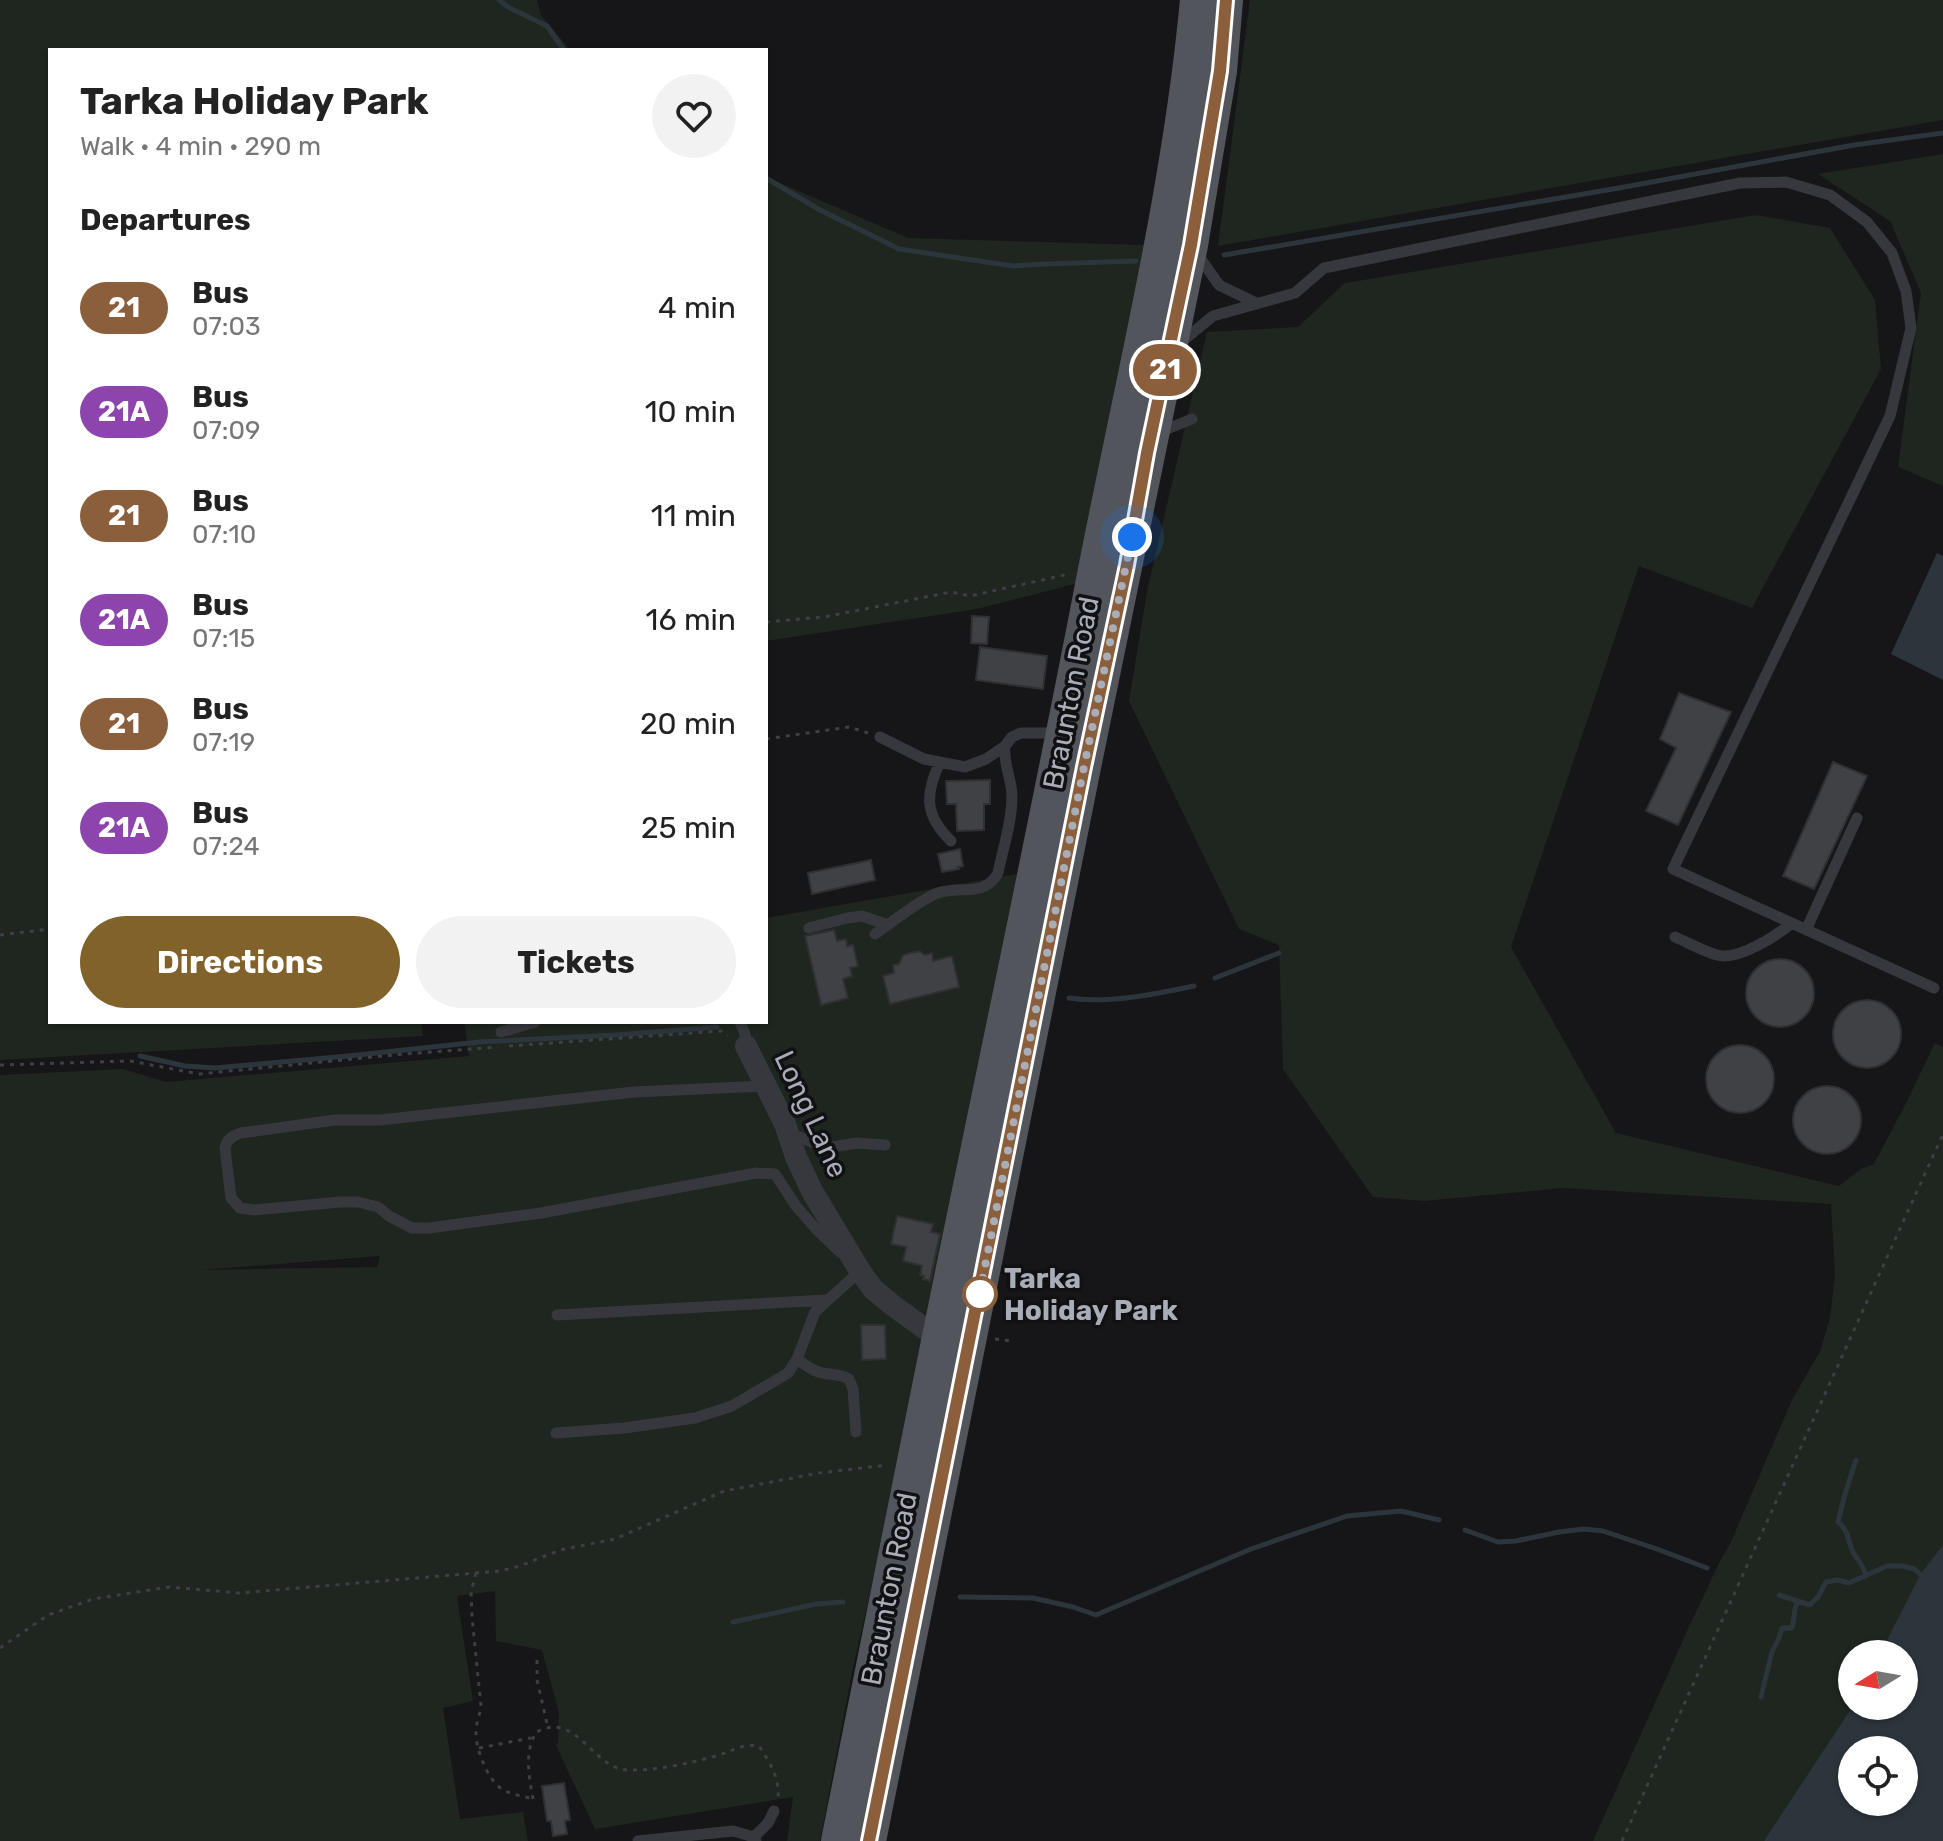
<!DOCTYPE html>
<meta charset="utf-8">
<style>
body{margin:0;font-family:Rubik,sans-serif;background:#f2f2f2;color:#222;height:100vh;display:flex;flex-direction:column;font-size:30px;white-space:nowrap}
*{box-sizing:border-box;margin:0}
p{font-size:26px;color:#767676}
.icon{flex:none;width:44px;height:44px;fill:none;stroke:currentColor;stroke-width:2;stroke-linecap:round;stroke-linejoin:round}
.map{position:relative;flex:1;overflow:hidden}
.sheet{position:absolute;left:48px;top:48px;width:720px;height:976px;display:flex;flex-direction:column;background:#fff;border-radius:0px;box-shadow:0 2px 6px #0004}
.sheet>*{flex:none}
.badge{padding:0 16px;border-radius:26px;font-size:28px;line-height:52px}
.needle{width:52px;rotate:259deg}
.fabs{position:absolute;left:1838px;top:1640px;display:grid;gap:16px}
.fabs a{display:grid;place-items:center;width:80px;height:80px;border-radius:50%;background:#fff;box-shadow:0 2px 6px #0004;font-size:40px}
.you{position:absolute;width:40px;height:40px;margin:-20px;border:6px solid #fff;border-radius:50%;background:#1a73e8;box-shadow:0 0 0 12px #1a73e833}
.map>.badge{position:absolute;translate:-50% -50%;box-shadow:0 0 0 4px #fff}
h2{padding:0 32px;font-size:30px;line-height:72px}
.round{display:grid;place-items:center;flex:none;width:84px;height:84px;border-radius:42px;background:#f2f2f2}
.overview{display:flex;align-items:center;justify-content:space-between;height:136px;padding:0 32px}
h1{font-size:38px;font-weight:700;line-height:60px}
.primary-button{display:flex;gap:16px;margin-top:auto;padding:16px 32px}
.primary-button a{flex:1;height:92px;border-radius:48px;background:#80622a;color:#fff;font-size:32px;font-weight:700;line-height:92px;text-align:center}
.primary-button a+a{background:#f2f2f2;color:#222}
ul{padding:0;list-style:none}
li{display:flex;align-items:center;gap:24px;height:104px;padding:0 32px}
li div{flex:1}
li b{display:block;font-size:30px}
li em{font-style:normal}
li .badge{min-width:88px;font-weight:700;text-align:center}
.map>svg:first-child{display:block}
.green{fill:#1e261f;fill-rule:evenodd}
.water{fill:#2c353c;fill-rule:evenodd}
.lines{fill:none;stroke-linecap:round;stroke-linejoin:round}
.stream{stroke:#2c353c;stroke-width:5}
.building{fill:#404145;stroke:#303034;stroke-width:2}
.path{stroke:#3d3f44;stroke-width:3;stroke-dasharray:4 6;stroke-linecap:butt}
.service{stroke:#37383d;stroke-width:11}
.minor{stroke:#37383d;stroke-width:22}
.primary{stroke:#53555c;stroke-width:34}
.line-casing{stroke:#fff;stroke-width:18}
.line{stroke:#8b5e3c;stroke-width:12}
.walk{stroke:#a8adb8;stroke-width:8;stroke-dasharray:0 14.4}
.stop-dot{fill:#fff;stroke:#8b5e3c;stroke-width:4}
.labels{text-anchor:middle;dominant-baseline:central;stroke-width:7;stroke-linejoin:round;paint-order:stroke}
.street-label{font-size:28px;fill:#a8adb8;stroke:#111113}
.stop-label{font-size:28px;font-weight:bold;fill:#a8adb8;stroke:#111113;text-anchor:start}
</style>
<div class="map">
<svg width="1943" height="1841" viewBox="0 0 1943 1841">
<rect width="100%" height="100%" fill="#161618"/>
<path class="green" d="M0 0H537L541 15 570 50H50V1022H421L423 1036 0 1060Z
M1250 0H1943V120L1218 246Z
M1943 154V486L1898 467 1921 293 1890 221 1818 174Z
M766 177 908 238 1144 245 1082 582 977 609 766 641Z
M1756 215 1830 228 1875 300 1881 369 1752 608 1639 566 1511 947 1616 1133 1839 1186 1861 1169 1874 1164 1906 1103 1935 1043 1943 1047V1841H1593L1688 1629 1720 1561 1730 1544 1792 1400 1820 1351 1830 1318 1835 1274 1831 1204 1563 1188 1424 1201 1373 1197 1283 1069 1279 945 1239 929 1129 701 1147 591 1207 332 1298 327 1345 283ZM1852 1654H1904V1706H1852ZM1852 1750H1904V1802H1852Z
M1017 874 932 1291 901 1457 853 1668 820 1841H787L793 1797 595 1829 555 1743 558 1744 559 1713 542 1650 496 1641 495 1591 457 1596 473 1701 443 1708 460 1819 523 1812 528 1841H0V1075L123 1069 166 1082 469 1056 464 1022H766V918ZM380 1256 377 1267 202 1270 379 1256Z"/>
<path class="water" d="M1937 553 1943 556V680L1891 654Z
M1943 1545V1841H1764L1853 1706H1904V1654H1880L1920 1575ZM1852 1750H1904V1802H1852Z"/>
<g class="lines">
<path class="stream" d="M499 0 508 7 547 26 564 50
M766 178 820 210 899 249 1013 266 1045 264 1136 261
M1224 255 1619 188 1854 145 1943 133
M1215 978 1279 953
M1069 998C1108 1004 1156 994 1194 986
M140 1056 185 1066 215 1068 348 1056 479 1042 615 1035 717 1027
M1856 1460 1845 1494 1838 1522C1850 1532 1847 1540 1853 1552 1858 1561 1863 1564 1866 1576
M1465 1530 1498 1542 1516 1541 1559 1532 1584 1529 1603 1531 1657 1549 1707 1568
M1779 1595 1810 1605 1818 1597 1826 1582 1838 1580 1849 1583 1887 1566H1903L1914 1569 1925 1578
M960 1597 1033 1598 1073 1607 1096 1615 1251 1549 1347 1516 1401 1511 1439 1520
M733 1622 816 1604 843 1602
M1761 1697 1772 1652 1779 1638 1782 1628H1792C1795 1618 1793 1610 1798 1601"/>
</g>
<path class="building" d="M972 616 989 617 987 644 971 643Z
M980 647 1047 656 1043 689 976 680Z
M1679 693 1731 712 1678 825 1646 811 1676 748 1660 739Z
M1833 762 1867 776 1814 889 1783 876Z
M990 780V804H984V830L957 831 956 804H947L946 781Z
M960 849 963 866 958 867 959 869 942 872 938 854Z
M871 860 875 880 812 894 808 873Z
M834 930 837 941 846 939 847 946 853 945 858 966 850 968 852 976 843 979 848 998 821 1005 805 936Z
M919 951 925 955 932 953 933 961 952 956 959 987 890 1004 883 976 894 973 893 965 899 964 903 955Z
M1746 993a34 34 0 1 1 68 0a34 34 0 1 1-68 0Z
M1833 1034a34 34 0 1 1 68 0a34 34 0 1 1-68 0Z
M1706 1079a34 34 0 1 1 68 0a34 34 0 1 1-68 0Z
M1793 1120a34 34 0 1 1 68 0a34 34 0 1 1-68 0Z
M897 1216 933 1224 931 1232 940 1234 930 1281 923 1279 924 1276 920 1275 922 1266 903 1261 906 1247 891 1244Z
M861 1325H885L886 1359 862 1360Z
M564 1783 570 1820 565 1821 567 1834 553 1836 551 1821H547L542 1786Z"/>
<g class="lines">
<path class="path" d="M766 622 824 617 951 592 970 596 1069 574
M766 739 849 727 868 733
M0 935 50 929
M509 1046 721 1031 728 1035
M0 1065 130 1061 199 1074 404 1054 498 1047
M995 1339 1011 1341
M476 1573 471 1592 472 1617 481 1706C480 1715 476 1723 476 1731 475 1748 488 1781 502 1789 512 1795 523 1796 533 1799
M0 1648 48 1615 93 1599 169 1587 239 1593 500 1571 520 1566 560 1550 615 1539 724 1491 819 1473 888 1465
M537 1660V1680L548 1728
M479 1748 531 1738
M533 1799C529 1777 524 1753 536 1732 541 1730 548 1727 554 1727 584 1729 597 1768 627 1770 652 1771 688 1764 712 1757 730 1753 740 1743 759 1746 770 1763 780 1778 778 1799
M1622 1841 1943 1134"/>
<path class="service" d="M1196 252 1219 285 1256 303
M1180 343 1213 316 1295 293 1324 268 1740 183 1786 182 1830 195 1867 222 1892 253 1906 291 1911 328 1890 416 1673 869 1934 988
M1161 436 1167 429 1192 419
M880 737 924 759 965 767 986 759 1005 746 1012 737 1021 733H1058
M940 762C925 794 924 815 951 841
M809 928 847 918 862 916 888 925
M1806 930 1857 818
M875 934C894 921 914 904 935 894 958 884 984 899 998 873 1003 848 1012 822 1012 797 1012 779 1003 764 1005 746
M1675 937C1689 943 1703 951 1717 955 1738 961 1776 936 1792 923
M740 1022 745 1034 746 1046
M501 1032 535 1022
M766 1086 634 1092 380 1120H335L241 1133C232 1136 227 1139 225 1148L231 1198 240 1208 254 1210 340 1202H358L378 1207 389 1216 412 1228H429L541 1213 756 1173 775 1174 796 1206 816 1229 840 1252
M790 1136 795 1135 816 1144 832 1147 857 1143 885 1145
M557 1315 826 1300
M797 1359C805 1365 812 1371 822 1373 832 1375 840 1374 849 1379L853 1389 856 1432
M556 1433 624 1428 695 1418 732 1406 788 1373 797 1359 815 1312 860 1271 858 1269
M754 1837 768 1823 774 1811
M638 1841 733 1831 754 1837 756 1841"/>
<path class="minor" d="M746 1046 785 1124 796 1157 812 1191 860 1271 873 1289 891 1304 921 1326 939 1337 949 1339"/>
<path class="primary" d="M838 1841C872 1675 904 1508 938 1342 990 1086 1045 831 1094 575 1131 384 1179 194 1197 0
M869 1841 1084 767 1191 245 1220 71 1226 0"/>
</g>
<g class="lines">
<g class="line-casing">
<path id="line" d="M869 1841 1084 767 1127 565 1147 453 1191 245 1220 71 1226 0"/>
</g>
<use href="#line" class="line"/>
<path class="walk" d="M980 1294 977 1307 1084 767 1132 537"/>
</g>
<circle class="stop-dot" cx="980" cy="1294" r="16"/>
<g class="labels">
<g class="street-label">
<text transform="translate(1071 693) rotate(-79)">Braunton Road</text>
<text transform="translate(811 1114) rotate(65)">Long Lane</text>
<text transform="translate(889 1589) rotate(-79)">Braunton Road</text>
</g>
<g class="stop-label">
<text x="1004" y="1278">Tarka<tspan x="1004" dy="32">Holiday Park</tspan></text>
</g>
</g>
</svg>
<div class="fabs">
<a><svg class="needle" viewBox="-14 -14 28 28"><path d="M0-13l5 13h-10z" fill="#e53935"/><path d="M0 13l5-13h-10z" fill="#767676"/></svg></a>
<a><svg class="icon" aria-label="locate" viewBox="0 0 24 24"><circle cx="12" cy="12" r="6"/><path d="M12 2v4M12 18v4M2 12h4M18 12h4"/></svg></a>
</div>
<div class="you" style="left:1132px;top:537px"></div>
<b class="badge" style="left:1165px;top:370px;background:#8b5e3c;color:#fff">21</b>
<section class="sheet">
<div class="overview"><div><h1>Tarka Holiday Park</h1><p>Walk · 4 min · 290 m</p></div><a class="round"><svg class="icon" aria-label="heart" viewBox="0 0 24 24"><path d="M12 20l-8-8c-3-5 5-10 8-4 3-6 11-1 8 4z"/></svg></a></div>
<h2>Departures</h2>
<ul>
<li><span class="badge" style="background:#8b5e3c;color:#fff">21</span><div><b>Bus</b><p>07:03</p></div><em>4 min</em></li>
<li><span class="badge" style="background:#8e44ad;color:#fff">21A</span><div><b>Bus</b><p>07:09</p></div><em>10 min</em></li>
<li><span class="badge" style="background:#8b5e3c;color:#fff">21</span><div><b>Bus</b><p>07:10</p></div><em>11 min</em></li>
<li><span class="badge" style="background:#8e44ad;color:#fff">21A</span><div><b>Bus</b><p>07:15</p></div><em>16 min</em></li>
<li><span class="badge" style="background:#8b5e3c;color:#fff">21</span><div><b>Bus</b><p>07:19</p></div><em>20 min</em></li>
<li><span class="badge" style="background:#8e44ad;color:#fff">21A</span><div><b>Bus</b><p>07:24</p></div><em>25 min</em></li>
</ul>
<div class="primary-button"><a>Directions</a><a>Tickets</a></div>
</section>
</div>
